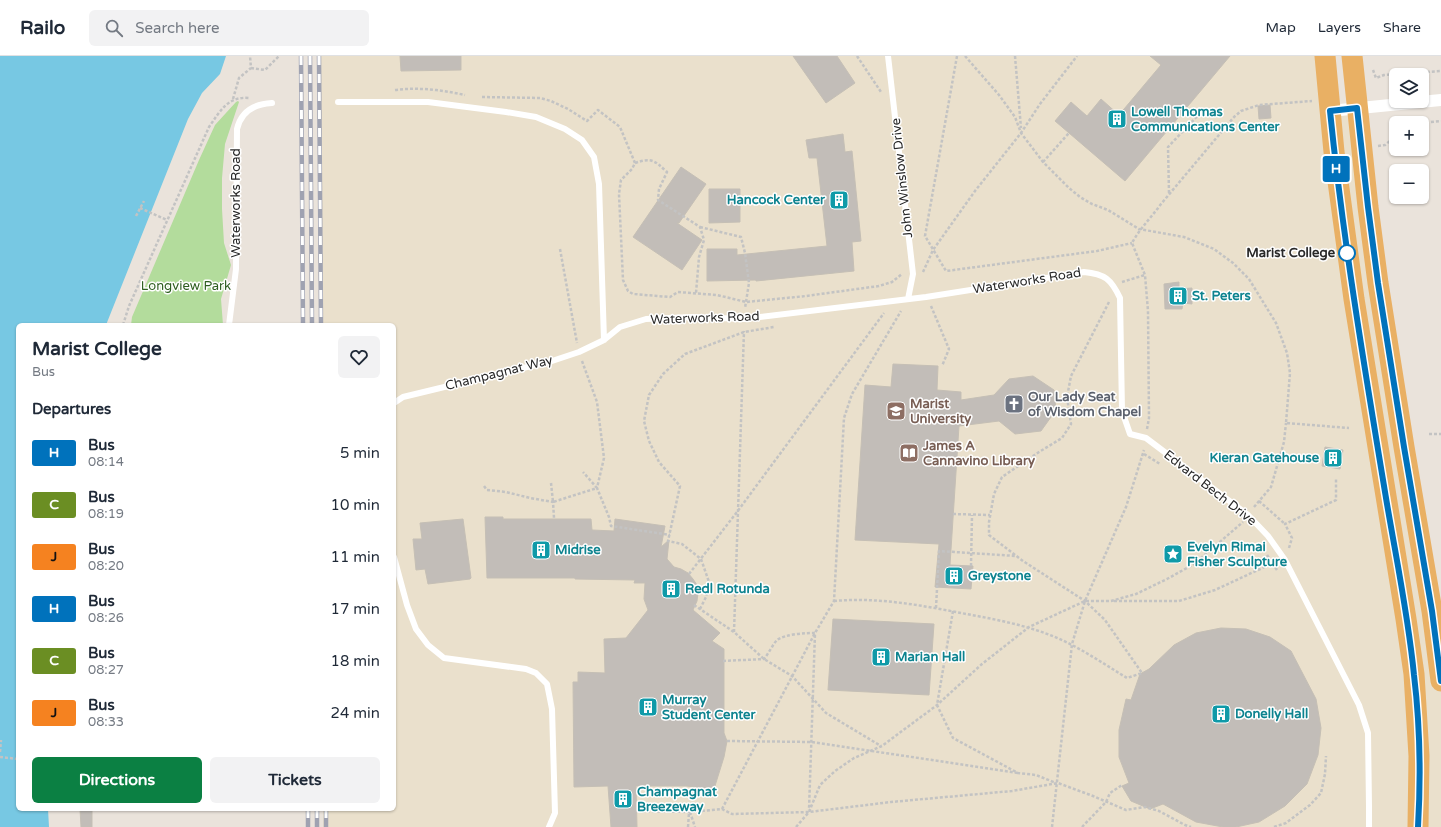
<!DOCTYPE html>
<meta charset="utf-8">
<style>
body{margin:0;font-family:"Varela Round",sans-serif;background:#f2f2f3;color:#1f2937;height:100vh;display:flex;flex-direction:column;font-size:15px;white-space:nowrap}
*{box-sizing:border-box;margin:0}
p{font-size:13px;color:#747a83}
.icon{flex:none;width:22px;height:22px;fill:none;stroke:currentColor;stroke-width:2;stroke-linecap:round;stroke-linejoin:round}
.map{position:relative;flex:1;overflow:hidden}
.details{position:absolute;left:16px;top:267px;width:380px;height:488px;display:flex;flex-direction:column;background:#fff;border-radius:6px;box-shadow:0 1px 3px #0004}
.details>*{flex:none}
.badge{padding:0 8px;border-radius:3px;font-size:14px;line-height:26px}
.fabs{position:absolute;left:1389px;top:12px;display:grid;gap:8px}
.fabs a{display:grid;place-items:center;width:40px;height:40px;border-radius:6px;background:#fff;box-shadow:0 1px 3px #0004;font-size:20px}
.map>.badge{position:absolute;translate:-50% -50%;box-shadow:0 0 0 2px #fff}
h2{padding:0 16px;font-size:15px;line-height:36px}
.round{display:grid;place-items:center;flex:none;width:42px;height:42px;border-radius:6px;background:#f2f2f3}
.overview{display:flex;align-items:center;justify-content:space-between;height:68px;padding:0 16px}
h1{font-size:19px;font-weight:700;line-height:30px}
.cta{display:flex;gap:8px;margin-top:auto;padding:8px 16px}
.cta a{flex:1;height:46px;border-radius:6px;background:#0b8043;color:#fff;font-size:16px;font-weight:700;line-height:46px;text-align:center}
.cta a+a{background:#f2f2f3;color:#1f2937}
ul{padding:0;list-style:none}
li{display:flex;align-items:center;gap:12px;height:52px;padding:0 16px}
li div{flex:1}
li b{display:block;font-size:15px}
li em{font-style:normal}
li .badge{min-width:44px;font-weight:700;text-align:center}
header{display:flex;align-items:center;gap:24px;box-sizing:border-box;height:56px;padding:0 20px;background:#fff;border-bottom:1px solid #e0e1e3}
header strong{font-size:19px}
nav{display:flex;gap:22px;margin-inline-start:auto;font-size:14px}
.search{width:280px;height:36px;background:#f2f2f3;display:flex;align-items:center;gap:10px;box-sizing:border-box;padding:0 14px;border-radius:6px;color:#747a83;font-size:15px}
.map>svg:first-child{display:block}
.education{fill:#eae0cc}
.green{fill:#b3dc9c}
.water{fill:#77c8e3}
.building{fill:#c2bdb8;stroke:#c5bfb5}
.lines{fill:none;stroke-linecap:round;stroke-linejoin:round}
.path{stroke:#c3c3c3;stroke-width:2.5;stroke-dasharray:3 2;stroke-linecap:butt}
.service{stroke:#fff;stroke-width:6}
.minor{stroke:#fff;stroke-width:12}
.trunk{stroke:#e9b064;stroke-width:21}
.rail-casing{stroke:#9fa2b1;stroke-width:4.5}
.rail{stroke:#fff;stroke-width:3;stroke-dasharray:9;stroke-linecap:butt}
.line-casing{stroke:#fff;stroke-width:9}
.line{stroke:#0072bc;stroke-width:6}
.stop-dot{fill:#fff;stroke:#0072bc;stroke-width:2}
.labels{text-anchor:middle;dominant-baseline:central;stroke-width:3;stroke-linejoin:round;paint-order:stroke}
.culture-label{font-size:13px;font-weight:bold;fill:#0d838f;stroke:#fff;text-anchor:start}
.street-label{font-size:13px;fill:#292929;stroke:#fff}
.stop-label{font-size:13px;font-weight:bold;fill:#292929;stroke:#fff;text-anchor:end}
.park-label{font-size:13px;fill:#2e5e20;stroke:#fff}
.worship-label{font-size:13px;font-weight:bold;fill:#5b616d;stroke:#fff;text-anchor:start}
.education-label{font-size:13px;font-weight:bold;fill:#785e54;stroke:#fff;text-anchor:start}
</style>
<header>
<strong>Railo</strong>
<div class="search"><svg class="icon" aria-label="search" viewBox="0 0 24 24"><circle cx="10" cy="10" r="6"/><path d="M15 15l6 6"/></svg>Search here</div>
<nav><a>Map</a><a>Layers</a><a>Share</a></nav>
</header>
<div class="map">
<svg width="1441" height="771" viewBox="0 0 1441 771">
<rect width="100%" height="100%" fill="#eae3db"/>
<path class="education" d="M318 0H1326L1332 58 1359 56 1441 633V771H323V753H394V269H320Z"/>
<path class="green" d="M238 45 239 46 225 88 222 122V153L224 187 231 209 221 243 223 269H131L132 261 199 104 215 69 236 46Z"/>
<path class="water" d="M0 0H226L220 18 202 37 188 63 106 269H18V753H48L49 771H0Z"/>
<path class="building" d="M400 0H461V14L401 15Z
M793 0H837L855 27 826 47Z
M1150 0H1230L1125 125 1055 65 1071 46 1087 60 1101 43 1119 59 1161 9Z
M1270 49 1271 62 1259 63 1258 50Z
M843 78 845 96 852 95 861 185 852 186 854 215 756 225V224L707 225V193H737V199L827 190 817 102H809L806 84Z
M681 111 706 128 679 167H677L702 184 682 214 633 181Z
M709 133H740V166L709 167Z
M1179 226V233L1192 232V248L1183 247 1182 253H1165L1164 228Z
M893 308 938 310 937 334 961 336V344L994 339 1009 323 1033 320 1054 334 1056 354 1041 375 1015 378 999 365 959 370 950 509 973 510 971 533 935 531 939 488 855 484 865 329 891 331Z
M1325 391 1343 394 1340 413 1322 410Z
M485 461H503V463H591L592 474 614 475 615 463 665 470 661 491 669 484 667 503 674 511 681 513 688 517 693 523 697 529 698 537 697 545 693 554 720 577 712 585 724 593V677L727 685 724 701 714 733 686 730H636L637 771H611L608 730 574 731 573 626H578V616L605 617 604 583 626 582 648 554 644 543 645 527H634L635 524 575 523V522H487Z
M463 463 471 522 470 523 428 528 425 513 416 514 413 483H422L420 467Z
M833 563 934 568 929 639 828 634Z
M1221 572 1246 573 1270 581 1291 595 1316 643 1321 672 1318 699 1307 728 1285 750 1259 766 1236 771H1223L1196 766 1163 748 1150 753 1131 745 1122 730 1129 727 1119 701V674L1126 643 1131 644 1140 618 1149 613 1174 589 1196 577Z
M80 753H92V771H81Z"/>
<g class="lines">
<path class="path" d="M857 0 881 36
M957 0 925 180 946 215 1097 195 1132 187
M965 0 999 39 1015 61 1021 77 1043 106 1069 132 1080 141 1092 148 1108 154 1139 173 1184 181 1214 193 1233 207 1249 223 1276 267 1287 297 1290 317 1286 367 1349 372
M1015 0 1021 72
M251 12 265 14 279 0
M1373 14 1376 22 1384 19 1441 15
M395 34C419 31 442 34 465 39
M482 41 540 42 551 45 568 53 587 65 598 54 620 71 635 107 632 113 621 124 619 138 623 224 628 235 633 238 670 241 678 236 717 239 746 246 806 240 879 230 892 226 902 218
M233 43 239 22 251 12 250 0
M1421 67 1441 65
M1378 90 1385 89 1396 80
M1043 106 1069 77
M635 107C652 101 655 105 667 116L659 133 658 144 700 171 704 184 699 201 696 237
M1169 137 1168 91 1205 52
M140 152 167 164
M136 160 144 145
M700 171 741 181 745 197 749 227 745 252
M560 193 577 287
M923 216 933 194 975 135 1021 77 1040 48 1077 0
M1122 226 1145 219
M931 250 949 293 942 310
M123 269 129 250 209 71C220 55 228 40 249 42
M582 305 597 346 604 402 597 432 609 461 611 470 670 479
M1147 373 1149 362 1148 255 1145 219 1132 187C1140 172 1151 162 1161 148L1234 61 1241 55 1259 49 1312 45
M1429 378H1441
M1144 398 1160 408
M551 427 553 446 597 432 583 416
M484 430 487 434 506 436 530 442 553 446 554 462
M1259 445 1285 468
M1254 451 1271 431 1284 386 1286 367
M953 458 990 459
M1289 492 1292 482 1285 468 1336 444V422
M1267 499 1277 514
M971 510 972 459
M689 518 737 456 884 257
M834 545C876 541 920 549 961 557 999 564 1038 571 1072 589 1091 599 1109 611 1127 622L1142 617 1105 564 1085 545 1023 505 989 479V466L994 438 1002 421 1039 396 1062 382 1071 368 1067 341 1071 320 1109 246
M1114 545H1179L1215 534 1273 507
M694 549 734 576 764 603 792 620 826 657 881 690
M936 552 939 495 1016 500
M700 553 706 541 709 526 701 503 682 488 668 485 680 430 659 406 649 385 644 365 649 339 663 318 685 298 744 276 774 271
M953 555 937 649 953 682 1018 717 1036 719 1056 727
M734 576 744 275
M723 605 764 603C769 597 773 588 777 584 785 578 806 577 815 577L809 754
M727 685 812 686 1018 717
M0 696 1 684
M0 701 18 703
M722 753 815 577 834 545 844 362 852 338 901 255
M637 755 690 756 722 753 732 758 809 756 891 746 1012 735 1058 727 1093 740 1126 754 1145 751 1159 755 1185 769 1191 771
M690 756 695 771
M688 771 689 757
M796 771 809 756 820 729 835 715 854 702 882 690 937 649 982 608 1029 571 1085 545H1111L1136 538 1167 523 1194 508 1243 466
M1052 771 1072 588 1085 545 1126 451 1144 394
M1082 771 1106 746 1110 737 1122 729
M1274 771 1286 767 1310 749 1321 737 1325 718 1326 700"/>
<path class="service" d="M888 0 913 218 908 243
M338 46H428L506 56 536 61 565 73 582 84 594 101 599 128 604 284
M229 269 236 213 237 73C241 56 254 48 272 47
M394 347 403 341 552 305 579 296 604 284 620 271 646 263 692 261 744 263 926 241 1084 216C1105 218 1111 223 1120 242L1122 355 1130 378 1146 382 1248 459 1268 480 1285 504 1359 649 1368 677 1369 750V771
M394 501 407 549 416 573 428 589 444 602 526 613 536 617 547 628 552 653 555 757 549 771"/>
<path class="minor" d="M1330 55 1441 44"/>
<path class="trunk" d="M1325 0 1334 96 1354 243 1406 563 1414 618 1419 700 1418 771
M1352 0 1368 151 1378 227 1404 391 1432 555 1441 625"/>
<g class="rail-casing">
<path id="rail" d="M301 0 303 269
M310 0 312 269
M319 0 321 269
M308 753V771
M317 753V771
M326 753V771"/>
</g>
<use href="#rail" class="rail"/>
</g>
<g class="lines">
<g class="line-casing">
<path id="line" d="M1418 771C1421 720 1420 669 1414 619 1408 557 1395 497 1385 436 1364 309 1343 183 1330 55L1357 52 1368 151 1378 227 1404 391 1432 555 1441 625"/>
</g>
<use href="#line" class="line"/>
</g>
<defs>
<g id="building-square" transform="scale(1)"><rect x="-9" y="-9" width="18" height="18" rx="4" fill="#0f9aa8" stroke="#fff"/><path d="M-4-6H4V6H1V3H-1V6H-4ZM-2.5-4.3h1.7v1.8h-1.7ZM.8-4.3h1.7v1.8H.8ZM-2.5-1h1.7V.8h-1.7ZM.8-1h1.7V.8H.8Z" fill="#fff"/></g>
<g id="church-square" transform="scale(1)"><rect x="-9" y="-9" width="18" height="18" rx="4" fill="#6b7280" stroke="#fff"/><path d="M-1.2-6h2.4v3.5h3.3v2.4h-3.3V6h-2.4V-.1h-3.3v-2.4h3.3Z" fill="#fff"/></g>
<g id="university-square" transform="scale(1)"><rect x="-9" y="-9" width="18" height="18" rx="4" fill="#8d6e63" stroke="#fff"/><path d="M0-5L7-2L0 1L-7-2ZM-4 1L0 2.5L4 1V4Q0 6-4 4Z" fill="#fff"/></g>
<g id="library-square" transform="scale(1)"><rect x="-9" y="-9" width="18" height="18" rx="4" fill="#8d6e63" stroke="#fff"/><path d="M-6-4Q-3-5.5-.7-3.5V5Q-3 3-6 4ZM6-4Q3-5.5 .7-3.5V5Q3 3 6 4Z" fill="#fff"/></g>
<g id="sight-square" transform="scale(1)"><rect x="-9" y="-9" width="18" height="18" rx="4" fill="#0f9aa8" stroke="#fff"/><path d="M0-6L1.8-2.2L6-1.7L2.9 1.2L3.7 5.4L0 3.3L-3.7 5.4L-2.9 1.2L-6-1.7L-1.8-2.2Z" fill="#fff"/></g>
</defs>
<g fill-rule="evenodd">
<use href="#building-square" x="1117" y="63"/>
<use href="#building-square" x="839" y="144"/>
<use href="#building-square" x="1178" y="240"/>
<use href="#church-square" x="1014" y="348"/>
<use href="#university-square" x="896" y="355"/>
<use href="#library-square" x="909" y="397"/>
<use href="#building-square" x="1333" y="402"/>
<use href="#building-square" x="541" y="494"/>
<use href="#sight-square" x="1173" y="498"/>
<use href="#building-square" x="954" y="520"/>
<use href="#building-square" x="671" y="533"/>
<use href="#building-square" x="881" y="601"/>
<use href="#building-square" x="648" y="651"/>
<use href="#building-square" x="1221" y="658"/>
<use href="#building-square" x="623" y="743"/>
</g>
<circle class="stop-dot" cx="1347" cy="197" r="8"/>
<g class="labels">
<g class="culture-label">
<text x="1131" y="56">Lowell Thomas<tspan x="1131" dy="15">Communications Center</tspan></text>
<text x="825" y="144" text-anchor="end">Hancock Center</text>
<text x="1192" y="240">St. Peters</text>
<text x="1319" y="402" text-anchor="end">Kieran Gatehouse</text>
<text x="1187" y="491">Evelyn Rimai<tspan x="1187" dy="15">Fisher Sculpture</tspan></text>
<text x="555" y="494">Midrise</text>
<text x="968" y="520">Greystone</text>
<text x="685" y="533">Redl Rotunda</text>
<text x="895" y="601">Marian Hall</text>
<text x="662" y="644">Murray<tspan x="662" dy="15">Student Center</tspan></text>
<text x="1235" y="658">Donelly Hall</text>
<text x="637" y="736">Champagnat<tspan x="637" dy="15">Breezeway</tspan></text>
</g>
<g class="street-label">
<text transform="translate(902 122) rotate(-96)">John Winslow Drive</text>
<text transform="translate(236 147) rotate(-90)">Waterworks Road</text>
<text transform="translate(1027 225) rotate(-9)">Waterworks Road</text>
<text transform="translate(705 262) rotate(-2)">Waterworks Road</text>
<text transform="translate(499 317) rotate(-14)">Champagnat Way</text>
<text transform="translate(1210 432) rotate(38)">Edvard Bech Drive</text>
</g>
<g class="stop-label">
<text x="1335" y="197">Marist College</text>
</g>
<g class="park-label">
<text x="186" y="230">Longview Park</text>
</g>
<g class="worship-label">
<text x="1028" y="341">Our Lady Seat<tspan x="1028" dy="15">of Wisdom Chapel</tspan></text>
</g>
<g class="education-label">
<text x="910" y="348">Marist<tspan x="910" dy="15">University</tspan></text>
<text x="923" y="390">James A<tspan x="923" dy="15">Cannavino Library</tspan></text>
</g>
</g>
</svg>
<div class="fabs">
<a><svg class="icon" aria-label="layers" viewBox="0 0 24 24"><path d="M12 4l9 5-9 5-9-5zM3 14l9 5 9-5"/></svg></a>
<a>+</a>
<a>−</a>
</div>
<b class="badge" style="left:1336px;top:113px;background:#0072bc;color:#fff">H</b>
<section class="details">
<div class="overview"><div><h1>Marist College</h1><p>Bus</p></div><a class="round"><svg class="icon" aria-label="heart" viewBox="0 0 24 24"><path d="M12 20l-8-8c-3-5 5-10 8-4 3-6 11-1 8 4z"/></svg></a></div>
<h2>Departures</h2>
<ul>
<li><span class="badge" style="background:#0072bc;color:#fff">H</span><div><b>Bus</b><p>08:14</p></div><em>5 min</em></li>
<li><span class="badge" style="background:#6b8e23;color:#fff">C</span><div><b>Bus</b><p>08:19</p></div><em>10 min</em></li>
<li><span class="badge" style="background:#f58220;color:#111">J</span><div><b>Bus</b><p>08:20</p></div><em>11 min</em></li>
<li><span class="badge" style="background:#0072bc;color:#fff">H</span><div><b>Bus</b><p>08:26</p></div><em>17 min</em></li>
<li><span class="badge" style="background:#6b8e23;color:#fff">C</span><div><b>Bus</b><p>08:27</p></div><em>18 min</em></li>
<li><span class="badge" style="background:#f58220;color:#111">J</span><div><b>Bus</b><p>08:33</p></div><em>24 min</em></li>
</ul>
<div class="cta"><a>Directions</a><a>Tickets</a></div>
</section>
</div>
